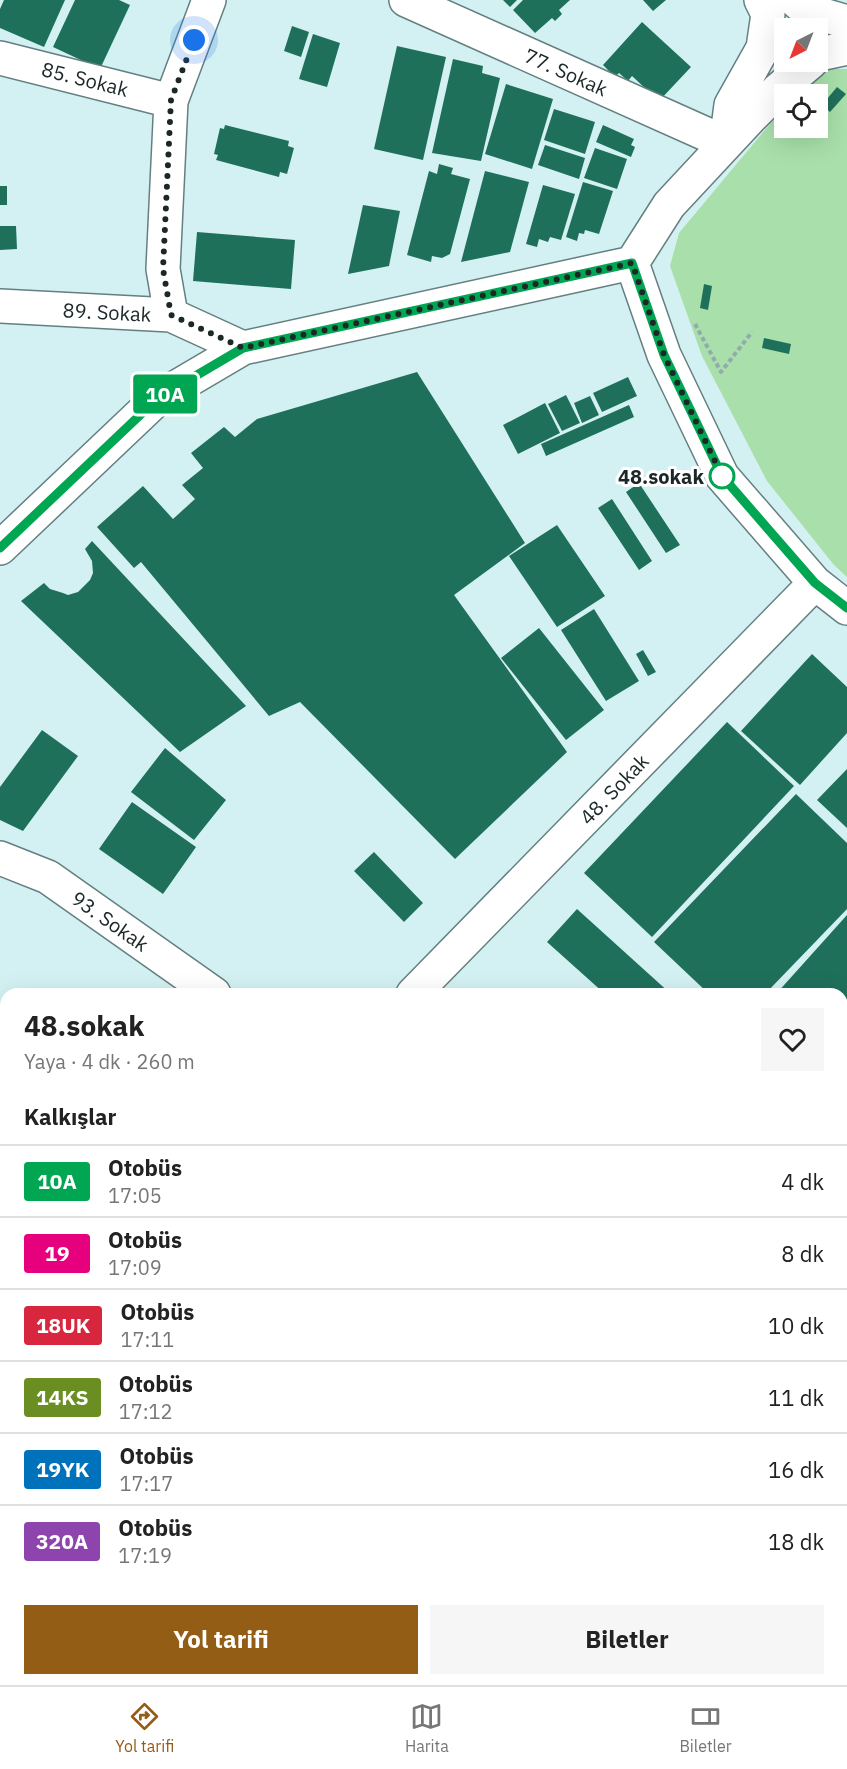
<!DOCTYPE html>
<html lang="tr">
<meta charset="utf-8">
<style>
body{margin:0;font-family:"IBM Plex Sans",sans-serif;background:#f6f6f6;color:#222;height:100vh;display:flex;flex-direction:column;font-size:22px;white-space:nowrap}
*{box-sizing:border-box;margin:0}
p{font-size:20px;color:#767676}
.icon{flex:none;width:33px;height:33px;fill:none;stroke:currentColor;stroke-width:2;stroke-linecap:round;stroke-linejoin:round}
.map{position:relative;flex:1;overflow:hidden}
.side{position:absolute;left:0px;top:988px;width:848px;height:698px;display:flex;flex-direction:column;background:#fff;border-radius:18px 18px 0 0;box-shadow:0 6px 24px #0002}
.side>*{flex:none}
.badge{padding:0 12px;border-radius:4px;font-size:21px;line-height:39px}
.needle{width:39px;rotate:222deg}
.fabs{position:absolute;left:774px;top:18px;display:grid;gap:12px}
.fabs a{display:grid;place-items:center;width:54px;height:54px;border-radius:0px;background:#fff;box-shadow:0 6px 24px #0002;font-size:30px}
.you{position:absolute;width:30px;height:30px;margin:-15px;border:4px solid #fff;border-radius:50%;background:#1a73e8;box-shadow:0 0 0 9px #1a73e833}
.map>.badge{position:absolute;translate:-50% -50%;box-shadow:0 0 0 3px #fff}
h2{padding:0 24px;font-size:22px;line-height:54px}
.round{display:grid;place-items:center;flex:none;width:63px;height:63px;border-radius:0px;background:#f6f6f6}
.overview{display:flex;align-items:center;justify-content:space-between;height:102px;padding:0 24px}
h1{font-size:28px;font-weight:700;line-height:45px}
.action{display:flex;gap:12px;margin-top:auto;padding:12px 24px}
.action a{flex:1;height:69px;border-radius:0px;background:#945d16;color:#fff;font-size:24px;font-weight:700;line-height:69px;text-align:center}
.action a+a{background:#f6f6f6;color:#222}
ul{padding:0;list-style:none}
li{display:flex;align-items:center;gap:18px;height:72px;padding:0 24px;border-top:2px solid #e0e0e0}
li div{flex:1}
li b{display:block;font-size:22px}
li em{font-style:normal}
li .badge{min-width:66px;font-weight:700;text-align:center}
.tab-bar{display:flex;justify-content:space-around;align-items:center;height:84px;border-top:2px solid #e0e0e0;background:#fff;font-size:16px;color:#767676}
.tab-bar a{display:grid;justify-items:center;gap:3px}
.tab-bar .selected{color:#945d16}
.map>svg:first-child{display:block}
.green{fill:#a9dfab}
.building{fill:#1f705b}
.lines{fill:none;stroke-linecap:round;stroke-linejoin:round}
.minor-casing{stroke:#647f80;stroke-width:36}
.path{stroke:#93abab;stroke-width:4;stroke-dasharray:4.5 3;stroke-linecap:butt}
.minor{stroke:#fff;stroke-width:33}
.line-casing{stroke:#fff;stroke-width:14}
.line{stroke:#00a651;stroke-width:9}
.walk{stroke:#1c2727;stroke-width:6;stroke-dasharray:0 10.8}
.stop-dot{fill:#fff;stroke:#00a651;stroke-width:3}
.labels{text-anchor:middle;dominant-baseline:central;stroke-width:6;stroke-linejoin:round;paint-order:stroke}
.street-label{font-size:20px;fill:#1c2727;stroke:#fff}
.stop-label{font-size:20px;font-weight:bold;fill:#1c2727;stroke:#fff;text-anchor:end}
</style>
<div class="map">
<svg width="847" height="1685" viewBox="0 0 847 1685">
<rect width="100%" height="100%" fill="#d3f1f2"/>
<path class="green" d="M816 69H847V577L834 565 767 481 702 356 670 266 679 233 784 107V128H818V94H795Z"/>
<path class="building" d="M4 0H65L44 47 0 28V9Z
M75 0H119L130 5 100 69 53 47Z
M503 0H517L510 7Z
M523 0H570L559 10 562 14 555 21 552 18 535 33 513 10Z
M643 0H666L653 11Z
M642 22 691 67 659 101 632 76 628 81 619 73 615 77 603 65Z
M292 26 309 32 301 57 284 51Z
M313 34 340 43 327 87 299 79Z
M397 46 446 57 423 160 374 149Z
M453 59 483 66 482 73 500 78 481 161 432 153Z
M506 84 553 99 532 169 485 154Z
M837 87 846 94 830 112 822 105Z
M554 109 595 122 585 154 544 140Z
M225 125 289 141 288 146 294 148 287 174 280 172 279 177 216 160 218 155 214 154 220 128 224 129Z
M603 125 634 139 631 145 635 147 631 157 596 142Z
M545 145 585 158 579 179 538 165Z
M595 148 627 159 617 189 584 178Z
M439 164 453 168 451 174 470 179 450 254 442 258 432 256 431 262 407 255 429 171 437 174Z
M485 171 529 182 510 252 461 262Z
M583 182 613 191 599 234 585 230 584 234 579 233 577 241 566 237Z
M543 185 575 194 561 240 550 237 548 242 539 239 537 247 526 244Z
M0 186H7V205H0Z
M363 205 400 211 389 266 348 274Z
M0 226H16L17 249 0 250Z
M197 232 295 240 291 289 193 281Z
M704 284 712 286 708 310 700 308Z
M764 338 791 344 789 354 762 348Z
M417 372 525 543 454 595 567 752 455 859 300 702 269 716 141 562 134 568 97 527 143 486 173 519 195 499 182 485 203 468 191 453 224 427 235 437 257 419Z
M628 377 637 396 602 412 593 393Z
M566 395 580 423 562 431 548 404Z
M590 396 599 415 582 423 574 403Z
M545 403 560 433 518 454 503 425Z
M629 405 634 417 546 456 541 444Z
M639 483 680 545 666 553 626 492Z
M612 499 652 561 639 570 598 508Z
M557 525 605 596 557 627 509 556Z
M92 541 246 706 180 752 21 601 44 583 50 589 63 593 68 595 78 592 90 580 93 573 92 561 85 549Z
M594 609 639 681 606 701 561 630Z
M539 628 604 710 566 740 501 658Z
M643 650 656 672 648 676 636 654Z
M812 654 847 687V733L800 785 741 731Z
M727 722 794 786 652 937 584 873Z
M42 730 78 756 23 831 0 820V787Z
M165 748 226 800 194 840 131 792Z
M847 769V828L817 800Z
M796 794 847 843V909L765 994H709L654 942Z
M132 802 196 847 163 894 99 849Z
M374 852 423 903 404 922 354 871Z
M577 909 671 994H605L547 942Z
M847 915V1086L842 1094V994H776Z
M842 1104 847 1108V1147L842 1141Z
M842 1146 847 1151V1166L842 1172Z
M847 1172V1220L842 1215V1178Z
M842 1219 847 1224 842 1232Z
M847 1231V1350L842 1345V1237Z
M842 1514 847 1525V1597L842 1600Z
M847 1666V1685H780V1682L787 1680H842V1667Z"/>
<g class="lines">
<g class="minor-casing">
<path id="minor" d="M406 0 726 143
M795 0 806 10 847 22
M818 56 820 54 847 48
M0 58 171 101
M726 143 731 105 763 48 768 14 761 0
M632 263 664 355 722 476 815 583 847 608
M632 263 669 205 751 117 779 89 811 62
M0 306 171 315 243 348
M171 315 163 269 171 101 209 0
M0 548 158 398 243 348 632 263
M0 858 48 877 214 994
M413 994 815 583
M842 1437 847 1433
M716 1680 718 1685
M392 1685 402 1680"/>
</g>
<path class="path" d="M695 324 721 372 752 332"/>
<use href="#minor" class="minor"/>
</g>
<g class="lines">
<g class="line-casing">
<path id="line" d="M0 548 158 398 243 348 632 263 664 355 722 476 815 583 847 608"/>
</g>
<use href="#line" class="line"/>
<path class="walk" d="M194 40 171 100 163 269 171 315 243 348 632 263 664 355 722 476"/>
</g>
<circle class="stop-dot" cx="722" cy="476" r="12"/>
<g class="labels">
<g class="street-label">
<text transform="translate(566 72) rotate(24)">77. Sokak</text>
<text transform="translate(85 79) rotate(14)">85. Sokak</text>
<text transform="translate(107 312) rotate(3)">89. Sokak</text>
<text transform="translate(614 789) rotate(-46)">48. Sokak</text>
<text transform="translate(110 921) rotate(35)">93. Sokak</text>
</g>
<g class="stop-label">
<text x="704" y="476">48.sokak</text>
</g>
</g>
</svg>
<div class="fabs">
<a><svg class="needle" viewBox="-14 -14 28 28"><path d="M0-13l5 13h-10z" fill="#e53935"/><path d="M0 13l5-13h-10z" fill="#767676"/></svg></a>
<a><svg class="icon" aria-label="locate" viewBox="0 0 24 24"><circle cx="12" cy="12" r="6"/><path d="M12 2v4M12 18v4M2 12h4M18 12h4"/></svg></a>
</div>
<div class="you" style="left:194px;top:40px"></div>
<b class="badge" style="left:165px;top:394px;background:#00a651;color:#fff">10A</b>
<section class="side">
<div class="overview"><div><h1>48.sokak</h1><p>Yaya · 4 dk · 260 m</p></div><a class="round"><svg class="icon" aria-label="heart" viewBox="0 0 24 24"><path d="M12 20l-8-8c-3-5 5-10 8-4 3-6 11-1 8 4z"/></svg></a></div>
<h2>Kalkışlar</h2>
<ul>
<li><span class="badge" style="background:#00a651;color:#fff">10A</span><div><b>Otobüs</b><p>17:05</p></div><em>4 dk</em></li>
<li><span class="badge" style="background:#e6007e;color:#fff">19</span><div><b>Otobüs</b><p>17:09</p></div><em>8 dk</em></li>
<li><span class="badge" style="background:#d7263d;color:#fff">18UK</span><div><b>Otobüs</b><p>17:11</p></div><em>10 dk</em></li>
<li><span class="badge" style="background:#6b8e23;color:#fff">14KS</span><div><b>Otobüs</b><p>17:12</p></div><em>11 dk</em></li>
<li><span class="badge" style="background:#0072bc;color:#fff">19YK</span><div><b>Otobüs</b><p>17:17</p></div><em>16 dk</em></li>
<li><span class="badge" style="background:#8e44ad;color:#fff">320A</span><div><b>Otobüs</b><p>17:19</p></div><em>18 dk</em></li>
</ul>
<div class="action"><a>Yol tarifi</a><a>Biletler</a></div>
</section>
</div>
<nav class="tab-bar">
<a class="selected"><svg class="icon" aria-label="directions" viewBox="0 0 24 24"><path d="M12 3l9 9-9 9-9-9zM9 14v-3h6M13 9l2 2-2 2"/></svg>Yol tarifi</a>
<a><svg class="icon" aria-label="map" viewBox="0 0 24 24"><path d="M3 6l6-2 6 2 6-2v14l-6 2-6-2-6 2zM9 4v14M15 6v14"/></svg>Harita</a>
<a><svg class="icon" aria-label="tickets" viewBox="0 0 24 24"><path d="M3 7h18v10H3zM15 7v10"/></svg>Biletler</a>
</nav>
